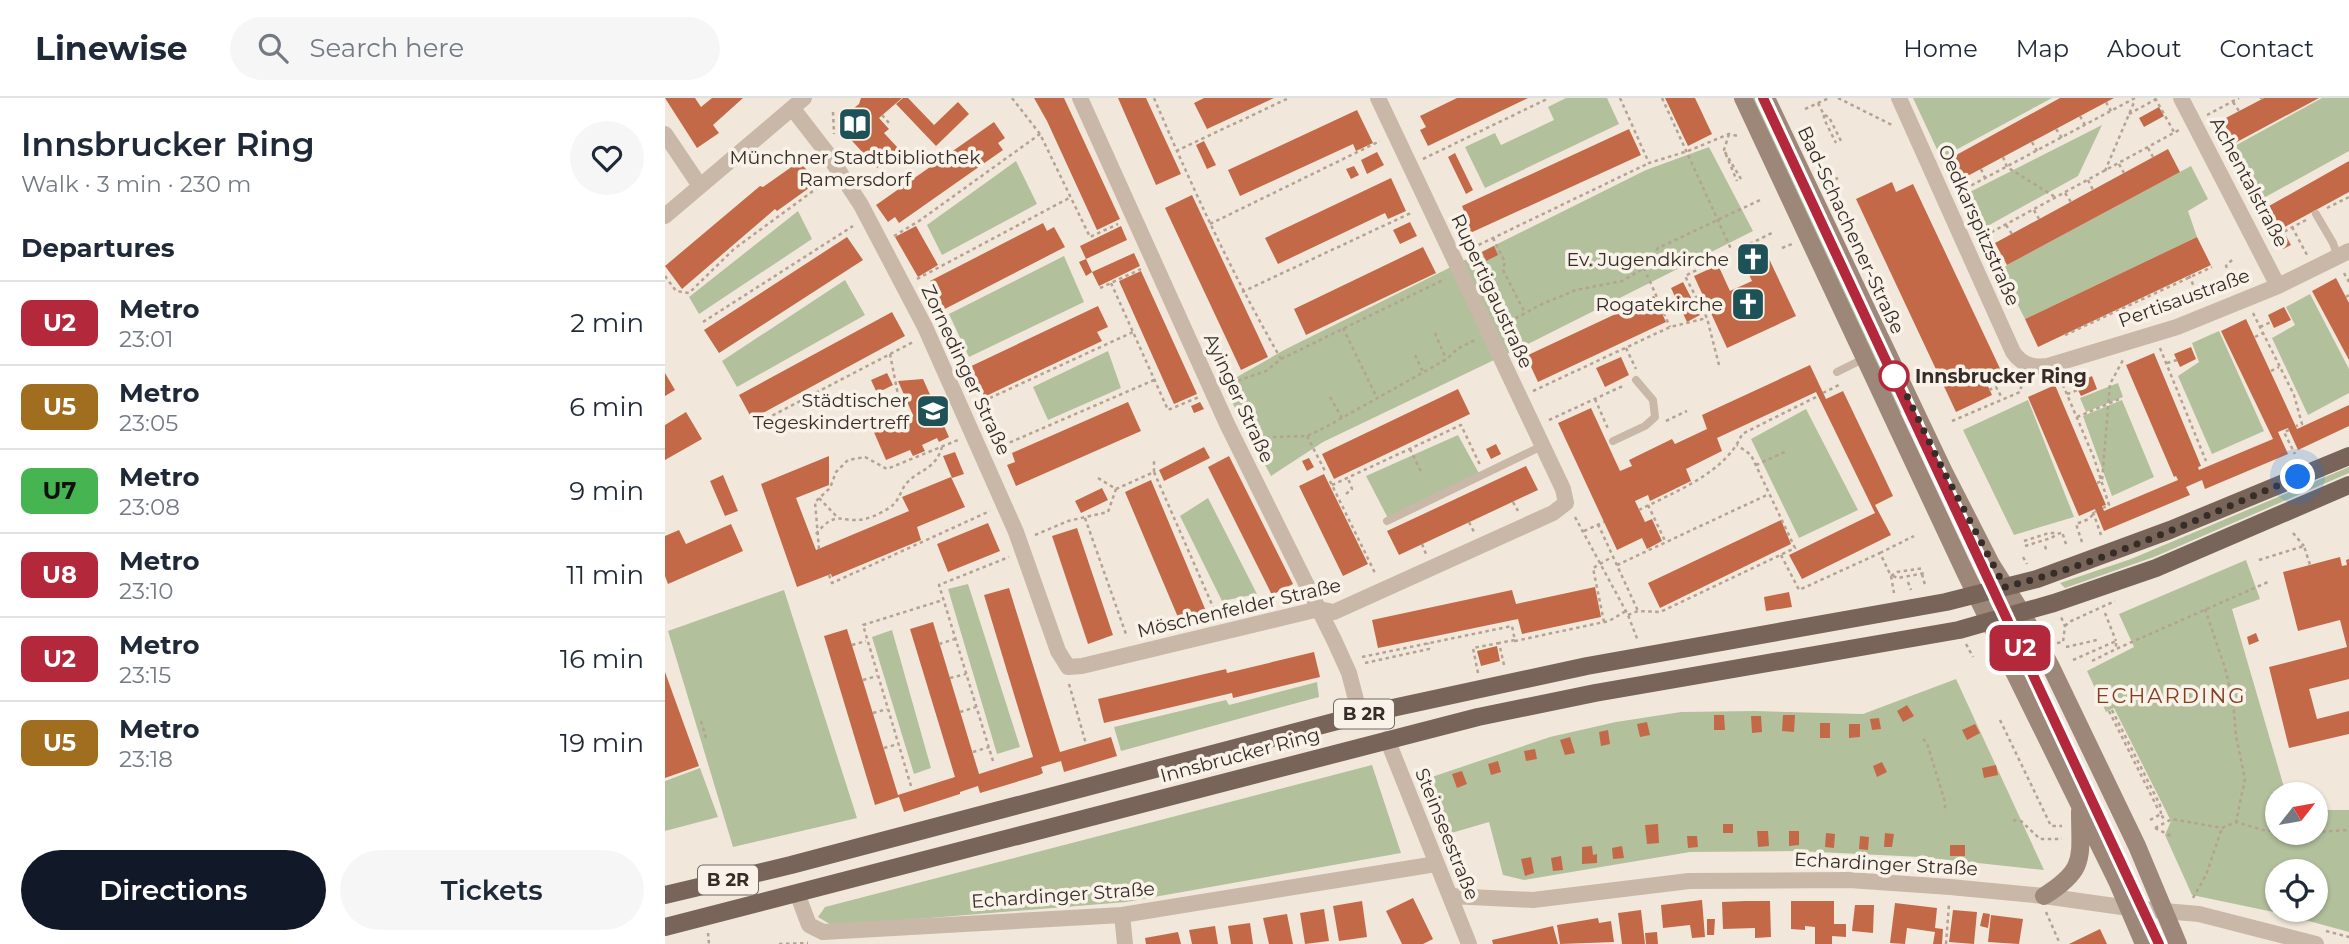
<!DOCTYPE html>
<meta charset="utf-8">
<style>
body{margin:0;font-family:Montserrat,sans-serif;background:#f6f6f7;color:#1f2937;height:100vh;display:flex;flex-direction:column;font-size:26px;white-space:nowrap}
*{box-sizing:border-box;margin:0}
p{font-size:23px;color:#747a83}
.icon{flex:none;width:38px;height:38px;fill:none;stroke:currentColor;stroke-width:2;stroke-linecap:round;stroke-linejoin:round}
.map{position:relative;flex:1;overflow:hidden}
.details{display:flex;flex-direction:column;background:#fff;width:665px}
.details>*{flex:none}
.badge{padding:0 14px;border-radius:10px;font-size:24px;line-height:46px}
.needle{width:46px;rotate:59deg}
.buttons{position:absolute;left:1600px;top:684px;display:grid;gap:14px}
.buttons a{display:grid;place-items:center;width:63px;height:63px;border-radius:50%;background:#fff;box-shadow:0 2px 5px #0004;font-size:35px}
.you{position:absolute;width:35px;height:35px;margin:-18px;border:5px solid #fff;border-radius:50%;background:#1a73e8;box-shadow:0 0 0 10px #1a73e833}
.map>.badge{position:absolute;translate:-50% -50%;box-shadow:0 0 0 4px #fff}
h2{padding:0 21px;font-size:26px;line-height:63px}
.round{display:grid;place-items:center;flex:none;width:74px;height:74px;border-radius:37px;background:#f6f6f7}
.summary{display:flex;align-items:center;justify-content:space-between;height:119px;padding:0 21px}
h1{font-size:33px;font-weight:600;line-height:52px}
.primary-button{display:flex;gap:14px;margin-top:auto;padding:14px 21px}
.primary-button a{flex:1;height:80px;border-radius:42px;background:#111827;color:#fff;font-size:28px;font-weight:600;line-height:80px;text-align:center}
.primary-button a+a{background:#f6f6f7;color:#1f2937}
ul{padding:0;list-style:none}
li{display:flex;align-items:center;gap:21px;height:84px;padding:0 21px;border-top:2px solid #e0e1e3}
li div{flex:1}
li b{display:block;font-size:26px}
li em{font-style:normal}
li .badge{min-width:77px;font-weight:700;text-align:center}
header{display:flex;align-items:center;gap:42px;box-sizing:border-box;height:98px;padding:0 35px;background:#fff;border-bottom:2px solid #e0e1e3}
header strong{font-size:33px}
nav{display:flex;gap:38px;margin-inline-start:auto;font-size:24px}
.search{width:490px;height:63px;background:#f6f6f7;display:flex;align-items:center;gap:18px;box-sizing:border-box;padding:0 24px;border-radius:38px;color:#747a83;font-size:26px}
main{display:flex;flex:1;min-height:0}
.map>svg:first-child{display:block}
.green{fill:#b3c09c;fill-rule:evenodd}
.building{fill:#c46947}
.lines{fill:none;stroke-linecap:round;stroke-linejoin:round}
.path{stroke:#b5a292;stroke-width:2.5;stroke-dasharray:3.5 3.5;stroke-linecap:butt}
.service{stroke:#c9b8a8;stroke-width:8}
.minor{stroke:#c9b8a8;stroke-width:16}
.secondary{stroke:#9d8779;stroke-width:18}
.primary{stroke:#786459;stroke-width:18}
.line-casing{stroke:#fff;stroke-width:16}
.line{stroke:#b4283c;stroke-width:10}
.walk{stroke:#362d28;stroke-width:7;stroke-dasharray:0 12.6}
.stop-dot{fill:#fff;stroke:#b4283c;stroke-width:3.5}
.labels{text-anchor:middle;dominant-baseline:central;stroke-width:7;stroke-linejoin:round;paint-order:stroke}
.shield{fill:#f9f2e8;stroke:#706862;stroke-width:2}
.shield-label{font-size:18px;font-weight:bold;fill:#362d28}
.poi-label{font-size:19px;fill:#362d28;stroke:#f9f2e8;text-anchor:end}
.street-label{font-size:19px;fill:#362d28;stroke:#f9f2e8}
.stop-label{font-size:19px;font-weight:bold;fill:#362d28;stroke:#f9f2e8;text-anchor:start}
.neighbourhood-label{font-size:21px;letter-spacing:2px;fill:#843c22;stroke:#f9f2e8}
</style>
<header>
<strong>Linewise</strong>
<div class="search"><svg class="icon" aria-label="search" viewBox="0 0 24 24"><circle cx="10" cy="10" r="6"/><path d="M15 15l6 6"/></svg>Search here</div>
<nav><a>Home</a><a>Map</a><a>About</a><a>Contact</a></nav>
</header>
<main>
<section class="details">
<div class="summary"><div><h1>Innsbrucker Ring</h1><p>Walk · 3 min · 230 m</p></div><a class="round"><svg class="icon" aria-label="heart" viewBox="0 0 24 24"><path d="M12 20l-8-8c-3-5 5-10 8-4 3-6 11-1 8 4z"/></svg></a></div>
<h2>Departures</h2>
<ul>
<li><span class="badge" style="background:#b4283c;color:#fff">U2</span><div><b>Metro</b><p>23:01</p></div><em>2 min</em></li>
<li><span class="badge" style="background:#a06e1e;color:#fff">U5</span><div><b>Metro</b><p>23:05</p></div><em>6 min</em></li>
<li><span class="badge" style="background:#46b450;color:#111">U7</span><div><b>Metro</b><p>23:08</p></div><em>9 min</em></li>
<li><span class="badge" style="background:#b4283c;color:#fff">U8</span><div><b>Metro</b><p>23:10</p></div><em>11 min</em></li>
<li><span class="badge" style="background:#b4283c;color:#fff">U2</span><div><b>Metro</b><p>23:15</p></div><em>16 min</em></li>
<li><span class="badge" style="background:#a06e1e;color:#fff">U5</span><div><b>Metro</b><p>23:18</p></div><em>19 min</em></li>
</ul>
<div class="primary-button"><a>Directions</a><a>Tickets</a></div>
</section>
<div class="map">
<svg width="1684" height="846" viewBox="0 0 1684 846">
<rect width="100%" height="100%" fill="#f1e8db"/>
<path class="green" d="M901 0H942L954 26 820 90 800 49 830 35 836 47 889 22 883 9Z
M1086 0H1095L1309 452 1305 453 1242 320 1233 312Z
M1248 0H1387L1276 60Z
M1657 0H1684V53L1595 102 1566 50Z
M1437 27 1413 78 1310 135 1295 99Z
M1044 49 1088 133 867 244 658 344 606 378 558 287 619 252 981 72Z
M351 63 372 106 277 157 262 127Z
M1526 68 1543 101 1523 113 1532 139 1360 221 1336 174 1342 167Z
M133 113 147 141 34 216 24 199Z
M399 158 419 204 304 259 284 216Z
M180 182 200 217 72 289 57 263Z
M1645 196 1684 271V295L1643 317 1607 240 1630 227 1621 209Z
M1554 233 1599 333 1547 356 1513 278 1534 264 1527 245Z
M443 253 456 290 383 322 368 289Z
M1453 285 1458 299 1421 314 1415 300Z
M1363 302 1409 419 1349 437 1298 332Z
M1457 302 1489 379 1447 398 1418 318Z
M1141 311 1193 412 1134 440 1086 341Z
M793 337 816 379 724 422 701 378Z
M1684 369V375L1489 459 1400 490 1395 485 1466 461Z
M543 400 592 496 557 503 515 418Z
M1581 462 1595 501 1567 511 1621 696H1612V735H1650V712H1684V834L1618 816 1527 797 1500 737 1506 723 1449 610 1441 614 1422 573 1469 549 1454 516ZM1612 774H1650V812H1612Z
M303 486 355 649 332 656 283 491Z
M119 492 192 720 68 749 3 533Z
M227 532 266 670 249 676 207 539Z
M1291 581 1379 772 1256 759 1132 753 1025 754 859 782 838 777 824 724 783 736 761 681 885 639 951 624 1016 614 1090 613 1198 616Z
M652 584 654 599 456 653 449 629 561 602 564 607Z
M707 667 736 755 461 804 168 828 153 819 160 809Z
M35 670 53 719 0 733V683Z"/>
<path class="building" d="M0 0H30L36 9 47 0H78L48 27 54 35 32 50Z
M196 0H237L214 20 224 31 219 35 233 50 212 70 177 32 179 18 194 6Z
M238 0H243L269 27 293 4 304 16 271 48 231 6Z
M369 0H399L455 121 432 132 382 23Z
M453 0H481L516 76 491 87Z
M539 0H609L542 31 529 5Z
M792 0H863L763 48 755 32 761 29 755 18Z
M1000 0H1030L1047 36 1023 48Z
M1395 0H1449L1295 82 1284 61Z
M1599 0H1654L1570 45 1557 22Z
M1494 9 1499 18 1479 29 1474 20Z
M692 12 708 45 691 53 688 46 575 98 563 72Z
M329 24 340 40 333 45 338 52 234 125 230 119 223 124 211 107Z
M964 31 976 57 803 136 796 120 801 118 797 108Z
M539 43 551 67 542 71 531 47Z
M1503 51 1515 74 1342 167 1330 145Z
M712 54 719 67 702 76 696 62Z
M790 55 808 92 801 96 783 59Z
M135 63 151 85 112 113 110 111 17 191 0 168 95 88 98 89Z
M1684 63V94L1616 131 1604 108Z
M689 68 694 77 686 81 681 71Z
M726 80 741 113 723 121 720 115 613 166 600 140Z
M1227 84 1231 94 1248 86 1339 279 1322 286 1327 297 1291 314 1191 101Z
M527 97 603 259 576 272 500 110Z
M745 124 752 138 735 146 728 132Z
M378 125 382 133 389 129 400 149 272 215 262 197 270 193 265 183Z
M251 128 273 167 253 179 230 139Z
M456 128 462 142 421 161 415 148Z
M1621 138 1626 147 1618 151 1613 142Z
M182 139 198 162 54 255 39 232Z
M1532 139 1546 167 1373 249 1360 221Z
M1097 146 1131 218 1062 250 1029 178 1053 167 1065 193 1087 183 1074 156Z
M829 148 833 157 821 163 817 154Z
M758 149 771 175 641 237 629 211Z
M469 155 475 168 434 188 427 174Z
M421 161 427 174 421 178 414 164Z
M476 173 532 296 509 306 454 183Z
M1671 180 1684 205V262L1647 193Z
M1018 184 1035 217 1022 224 1006 190Z
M989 198 1001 224 873 284 861 258Z
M433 208 443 229 432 234 437 243 319 299 315 289 310 292 300 271Z
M1619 209 1626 222 1609 230 1603 217Z
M227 214 240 238 87 321 74 297Z
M1581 221 1632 331 1684 307V328L1633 352 1623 330 1613 334 1623 356 1540 391 1537 382 1521 389 1525 397 1439 433 1430 411 1414 418 1363 299 1390 287 1441 407 1437 408 1439 413 1513 382 1511 378 1509 379 1461 267 1489 255 1536 368 1533 369 1534 372 1608 341 1556 233Z
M1526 249 1531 261 1515 269 1509 256Z
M956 259 964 277 940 289 931 270Z
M1145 267 1161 301 1178 293 1211 362 1228 398 1210 407 1226 437 1137 481 1124 457 1210 415 1151 294 1052 340 1057 353 1021 371 1026 383 985 403 983 397 970 403 980 424 987 421 997 443 982 451 977 440 952 452 893 325 926 310 955 373 967 368 964 362 1007 341 1010 346 1042 331 1037 317Z
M0 275 10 292 0 298Z
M222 275 228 287 212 295 206 282Z
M1427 278 1432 291 1416 298 1410 286Z
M258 281 284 339 274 344 272 340 257 347 260 353 248 358 245 352 221 362 208 332 247 315 233 283Z
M793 291 805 316 669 381 657 356Z
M463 304 476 333 351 388 342 367 350 364 347 355Z
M535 304 539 311 529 315 526 308Z
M21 314 37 341 0 362V327Z
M831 346 836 356 826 361 821 351Z
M539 349 545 360 499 383 494 372Z
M290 354 299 376 287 380 278 358Z
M164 358V387L131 400 151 452 244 413 237 399 286 379 300 409 252 429 256 442 167 479 166 476 132 489 96 386Z
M564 358 628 486 607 497 543 369Z
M644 360 649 369 642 373 637 363Z
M861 368 873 392 734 457 722 433Z
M659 376 703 466 678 478 634 388Z
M58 377 73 413 60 418 45 383Z
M486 382 541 513 515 524 460 394Z
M437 390 443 402 416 415 410 403Z
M1116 422 1126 446 995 510 983 485Z
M323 425 335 453 283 474 272 446Z
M66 426 78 453 3 486 0 478V438L14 432 21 446Z
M412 430 448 537 423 546 387 438Z
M1675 459 1677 468 1682 467 1681 462 1684 461V581L1644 591 1652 621 1684 613V636L1624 650 1604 569 1682 549 1675 522 1633 533 1618 474Z
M930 489 936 519 857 536 853 521 713 550 707 522 847 492 851 506Z
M344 490 395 654 446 639 452 658 399 674 396 663 376 669 378 675 374 677 315 695 313 688 295 694V696L239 714 234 699 210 707 159 538 182 531 233 697 290 679 245 531 268 524 314 676 368 659 319 497Z
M1124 494 1127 509 1101 513 1099 499Z
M1591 535 1594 543 1584 547 1582 539Z
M832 548 835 563 816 568 812 553Z
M649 554 655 579 568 600 567 595 439 625 433 601 561 571 562 575Z
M0 574 34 668 0 680Z
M1242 607 1249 618 1238 624 1232 613Z
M1049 617H1059L1060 632H1049Z
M1118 617H1130L1129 634 1117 633Z
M1086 618H1096L1097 634 1087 635Z
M1214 620 1216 631 1207 632 1205 621Z
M982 624 985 637 975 639 972 626Z
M1155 625H1165V640H1155Z
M1184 626H1195V639L1184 640Z
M1310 626 1315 635 1302 642 1297 632Z
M943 632 945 646 936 648 934 634Z
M905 639 910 655 900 657 895 642Z
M870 651 872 661 861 663 859 653Z
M833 663 836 674 826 677 823 666Z
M1217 664 1222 674 1212 679 1208 668Z
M1331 667 1333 677 1319 680 1317 670Z
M797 673 802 686 792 690 787 676Z
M993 726 994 745 982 746 980 727Z
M1058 726H1068V735H1058Z
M1092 733H1103L1104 748 1093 749Z
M1124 733H1134V747L1124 748Z
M1161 735 1170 736 1169 750 1160 749Z
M1220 735 1229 736 1227 749H1219Z
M1022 738H1032L1033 749 1023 750Z
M1195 738 1204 739 1203 752 1194 751Z
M1285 747H1300V758H1285Z
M927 748 928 757 932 756V765L917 766V749Z
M957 748 959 760 948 761 947 750Z
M896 758 898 772 888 773 886 760Z
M866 759 869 775 860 778 856 761Z
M748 800 768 841 758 846H737L721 813Z
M1037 802 1040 839 1027 840 1025 827 998 830 996 807Z
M697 803 702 839 674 843 668 808Z
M1080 803H1105L1106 839 1090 840V830L1058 831 1057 804Z
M1126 803H1169V826H1181V839L1167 838V846H1150V829L1140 828V832L1126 831Z
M1230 805 1272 810 1270 830 1278 831 1277 846H1268L1270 834 1242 830 1240 846 1225 845Z
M1190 807H1209L1208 835 1187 833Z
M659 811 664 843 640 846 635 815Z
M976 812 980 846H957L953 815Z
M1288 812 1312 814 1309 846 1284 844Z
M1318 815 1325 816 1323 830 1315 828Z
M622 816 628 846H604L598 820Z
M1326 817 1358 821 1354 846 1323 844Z
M933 820 934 825 946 823 949 844 895 846 892 827Z
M1042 821H1050L1049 837H1042Z
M585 825 588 846H566L563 828Z
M550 828 553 846H527L524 832Z
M888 828 893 846H828L827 842Z
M1435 831 1442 846H1404Z
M513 834 516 846H481L480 840Z
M992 834 993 846H981L980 835Z"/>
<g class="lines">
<path class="path" d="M347 0 375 36 425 139 453 126
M489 0C527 89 567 176 616 261L601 273 563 286
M955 0 984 65 1023 53 1064 36 1073 38
M997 0 1066 151
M1173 0 1229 28
M1490 0 1509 34
M1596 0V1
M1441 4 1446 13
M1568 4 1574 13
M1153 5 1159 17 1164 19 1176 43
M1140 11 1164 0
M168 14 169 36
M1464 16 1493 0
M217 17 224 25
M1159 17V21L1171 45
M1542 17 1574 0
M1415 18 1420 27
M1391 31 1397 40
M1064 36 1059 52 1072 83
M1367 44 1372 53
M1483 50 1488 59
M511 53 624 0
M1060 54 1076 81
M1338 59 1342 69 1390 99
M758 61 884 0
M1454 66 1459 75
M1316 71 1320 80
M1440 73 1470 2
M1162 75 1166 83 1173 80
M1423 82 1428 92
M1294 94 1470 0
M1400 95 1406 104
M1662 110 1684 99
M1369 112 1374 121
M1177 124 1191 118
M545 126 715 43
M1341 127 1347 136
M1627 129 1642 157
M229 138 254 123 375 36
M828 140 840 164 838 172 860 215
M1607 140 1641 122
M1314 141 1514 32
M1117 150 1127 146
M1072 152 1109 134
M801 153 984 65
M1567 162 1561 168 1570 190
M979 170 1005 229
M1679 175 1684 184
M1524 177 1535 203
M0 178 11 193 24 195 69 151 163 82
M252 181 406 99
M446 185 503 312 534 299
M435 190 476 171
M577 194 748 114
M1681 199 1684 197
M1588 215 1629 297 1637 326 1631 328
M38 224 188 128
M838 227 877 206 911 192 957 183 979 170 993 150 1095 102
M1595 229 1606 224
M678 230 712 300
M770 235 781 261
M1400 237 1547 169
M1590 239 1598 235
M961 250 971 271
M1495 250 1541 363
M225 256 234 302
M750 257 758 274
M616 261 780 181
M1502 265 1512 262
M1054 267 1042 220 1020 178 1065 155
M1606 273 1614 269
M1395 280 1429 360 1444 407 1438 410
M1324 292 1331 289 1337 300
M868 293 1005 229 1042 220
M1158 295 1174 287
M1402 296 1413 292
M665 299 677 320
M930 301 944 333
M312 306 468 234
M1412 319 1457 300
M884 322 960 287
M1001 323 1022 313
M1287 323 1355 294 1358 281
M95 324 250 243
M1624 332 1619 334 1630 356
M642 338 661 375
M594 341 607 339 642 338 659 330 782 261 792 251 810 242
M332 350 489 282
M745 351 757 376
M1091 367 1122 353
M489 374 552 518
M433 380 451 391 489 374V363
M665 383 711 477
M1432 385 1437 383 1445 286 1458 262
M667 387 796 327 815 367
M681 396 687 391 683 380
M154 400 173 420
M848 404 853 413
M983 407 1001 445
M974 412C1009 394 1061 375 1077 336L1153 298
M1428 414 1436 437
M910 419 963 517 973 543
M420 420 462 539
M804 424 809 434
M933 426 973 513
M919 433 939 424
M1628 435 1639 448
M151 436C172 410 176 426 200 421 208 419 223 412 229 406 234 401 236 393 240 387 253 371 270 373 277 349
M370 437 403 423 443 414 451 391
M1359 443 1384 435H1393
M1417 444 1411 426 1424 421 1431 413
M757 446 761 456
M1360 448 1386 440 1397 434 1402 449
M1380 448 1382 454
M154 451 150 404 165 390 171 374 183 362 200 359 222 371 293 342
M1215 455 1249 438
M1116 457 1134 492 1215 455 1226 478 1229 495
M1358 459 1362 466
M1594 462 1639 448 1645 467
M952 467 1104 396
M1257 476 1260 487
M164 477 167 485 325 413
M1226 478 1232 474 1259 470
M1228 478 1233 480 1260 475
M1243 484 1246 492
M1540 511 1560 570 1568 602 1571 638 1580 681 1571 724
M1440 515 1451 543
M963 517 973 513 995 514 1130 450 1086 357 1072 347
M939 524 928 470 947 459
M1400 528 1404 524 1450 503
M1392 545 1398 544 1400 528 1396 519
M274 546 290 541
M1301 546 1308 559
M187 547 201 543
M1401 549 1432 542
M697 559 847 528 850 543 944 523 961 513
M1408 562 1451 543V551L1603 484
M1427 563 1451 551
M700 565 764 551 763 545
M839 567 834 545 850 542
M813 575 808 550 834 545
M285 580 301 576
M198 582 212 578
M404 586 421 646
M1447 612 1495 707 1496 716
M1444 613 1494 713
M295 614 311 609
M208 615 222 611
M1335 622 1386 728H1397
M36 623 41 640
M1258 641 1262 645 1280 704V714
M219 650 233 646
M308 654 324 649
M328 663 274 487 344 459
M246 688 198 527 278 502
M1348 722 1356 723 1375 741H1397
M1485 722 1496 716 1500 723
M1490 730 1507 721 1557 730 1571 724 1598 732 1612 733
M1490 730 1506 738
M1650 734 1684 732
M1528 800 1541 777 1557 730
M1381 814 1395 846
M1661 833 1684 839
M43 835 44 846
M114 846 143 845
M1281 846 1284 806"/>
<path class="service" d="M1651 116 1668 145 1673 159
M1172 274 1200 260
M948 343 980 328 990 319 988 302 971 282
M722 423 877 348"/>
<path class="minor" d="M415 0 562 326 670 544 684 575 695 617
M1234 0 1348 254C1357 267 1368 270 1383 268L1512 229 1613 188 1684 153
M1516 0 1613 188
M128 11 162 55 196 107 260 229 351 434 393 553 403 569 417 568 654 511 669 514 888 415 901 405 898 391 713 0
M0 36 35 88
M0 118 139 0
M722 641 804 846
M132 795 144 827 158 834 457 817 771 766
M785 798 868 802 1024 783 1184 782 1285 789 1379 798 1464 810 1534 816 1651 846
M457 817 460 846"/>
<path class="secondary" d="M1078 0 1300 474 1452 783 1479 846
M1101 0 1279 374 1326 466 1357 515 1385 567 1472 748 1513 846
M1379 798C1422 771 1415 760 1415 713"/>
<path class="primary" d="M0 797 126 767 695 617 922 568 1281 504 1372 481 1505 432 1684 358
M0 829 813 619 930 595 1294 532 1389 505 1491 470 1684 387"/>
</g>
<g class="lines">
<g class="line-casing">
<path id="line" d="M1098 0 1494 846"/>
</g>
<use href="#line" class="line"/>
<path class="walk" d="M1229 278V271L1279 374 1340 489C1441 464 1537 419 1633 379"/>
</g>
<defs>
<g id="library-square" transform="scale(1.75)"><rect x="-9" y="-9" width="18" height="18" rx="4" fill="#1e5257" stroke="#f9f2e8"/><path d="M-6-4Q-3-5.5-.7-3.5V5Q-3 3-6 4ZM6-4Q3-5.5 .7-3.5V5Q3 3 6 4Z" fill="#fff"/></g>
<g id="church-square" transform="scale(1.75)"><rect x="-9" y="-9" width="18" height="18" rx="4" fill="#1e5257" stroke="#f9f2e8"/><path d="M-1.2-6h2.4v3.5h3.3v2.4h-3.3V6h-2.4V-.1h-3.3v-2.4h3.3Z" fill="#fff"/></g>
<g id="school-square" transform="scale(1.75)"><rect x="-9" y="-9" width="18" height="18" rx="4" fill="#1e5257" stroke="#f9f2e8"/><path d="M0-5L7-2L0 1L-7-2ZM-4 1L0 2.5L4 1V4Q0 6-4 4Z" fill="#fff"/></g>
</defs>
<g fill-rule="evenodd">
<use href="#library-square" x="190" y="26"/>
<use href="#church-square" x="1088" y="161"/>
<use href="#church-square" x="1083" y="206"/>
<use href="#school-square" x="268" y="313"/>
</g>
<circle class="stop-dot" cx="1229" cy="278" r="14"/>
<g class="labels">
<g class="shield">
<rect x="669" y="601.5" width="60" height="29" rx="5"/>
<rect x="33" y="767.5" width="60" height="29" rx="5"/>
</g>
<g class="shield-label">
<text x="699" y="616">B 2R</text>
<text x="63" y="782">B 2R</text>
</g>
<g class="poi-label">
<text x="190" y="59" text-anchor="middle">Münchner Stadtbibliothek<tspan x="190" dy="22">Ramersdorf</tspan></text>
<text x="1064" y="161">Ev. Jugendkirche</text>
<text x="1058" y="206">Rogatekirche</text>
<text x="244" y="302">Städtischer<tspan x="244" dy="22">Tegeskindertreff</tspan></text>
</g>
<g class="street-label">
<text transform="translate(1584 84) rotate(62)">Achentalstraße</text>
<text transform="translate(1314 127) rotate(66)">Oedkarspitzstraße</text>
<text transform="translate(1186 132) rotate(65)">Bad-Schachener-Straße</text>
<text transform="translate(827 193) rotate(65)">Rupertigaustraße</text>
<text transform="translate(1519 200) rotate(-20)">Pertisaustraße</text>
<text transform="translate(301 272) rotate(65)">Zornedinger Straße</text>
<text transform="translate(574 300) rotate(65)">Ayinger Straße</text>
<text transform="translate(574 510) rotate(-13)">Möschenfelder Straße</text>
<text transform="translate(575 657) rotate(-15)">Innsbrucker Ring</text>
<text transform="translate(782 736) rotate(68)">Steinseestraße</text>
<text transform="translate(1221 766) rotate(3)">Echardinger Straße</text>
<text transform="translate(398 797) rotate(-4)">Echardinger Straße</text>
</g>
<g class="stop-label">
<text x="1250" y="278">Innsbrucker Ring</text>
</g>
<g class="neighbourhood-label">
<text x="1506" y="597">ECHARDING</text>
</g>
</g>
</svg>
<div class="buttons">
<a><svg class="needle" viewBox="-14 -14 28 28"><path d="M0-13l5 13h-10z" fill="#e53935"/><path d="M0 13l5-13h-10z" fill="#747a83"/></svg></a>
<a><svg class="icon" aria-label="locate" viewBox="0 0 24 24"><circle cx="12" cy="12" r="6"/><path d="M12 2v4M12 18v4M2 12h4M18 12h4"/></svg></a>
</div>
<div class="you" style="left:1633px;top:379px"></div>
<b class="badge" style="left:1355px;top:550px;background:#b4283c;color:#fff">U2</b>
</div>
</main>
